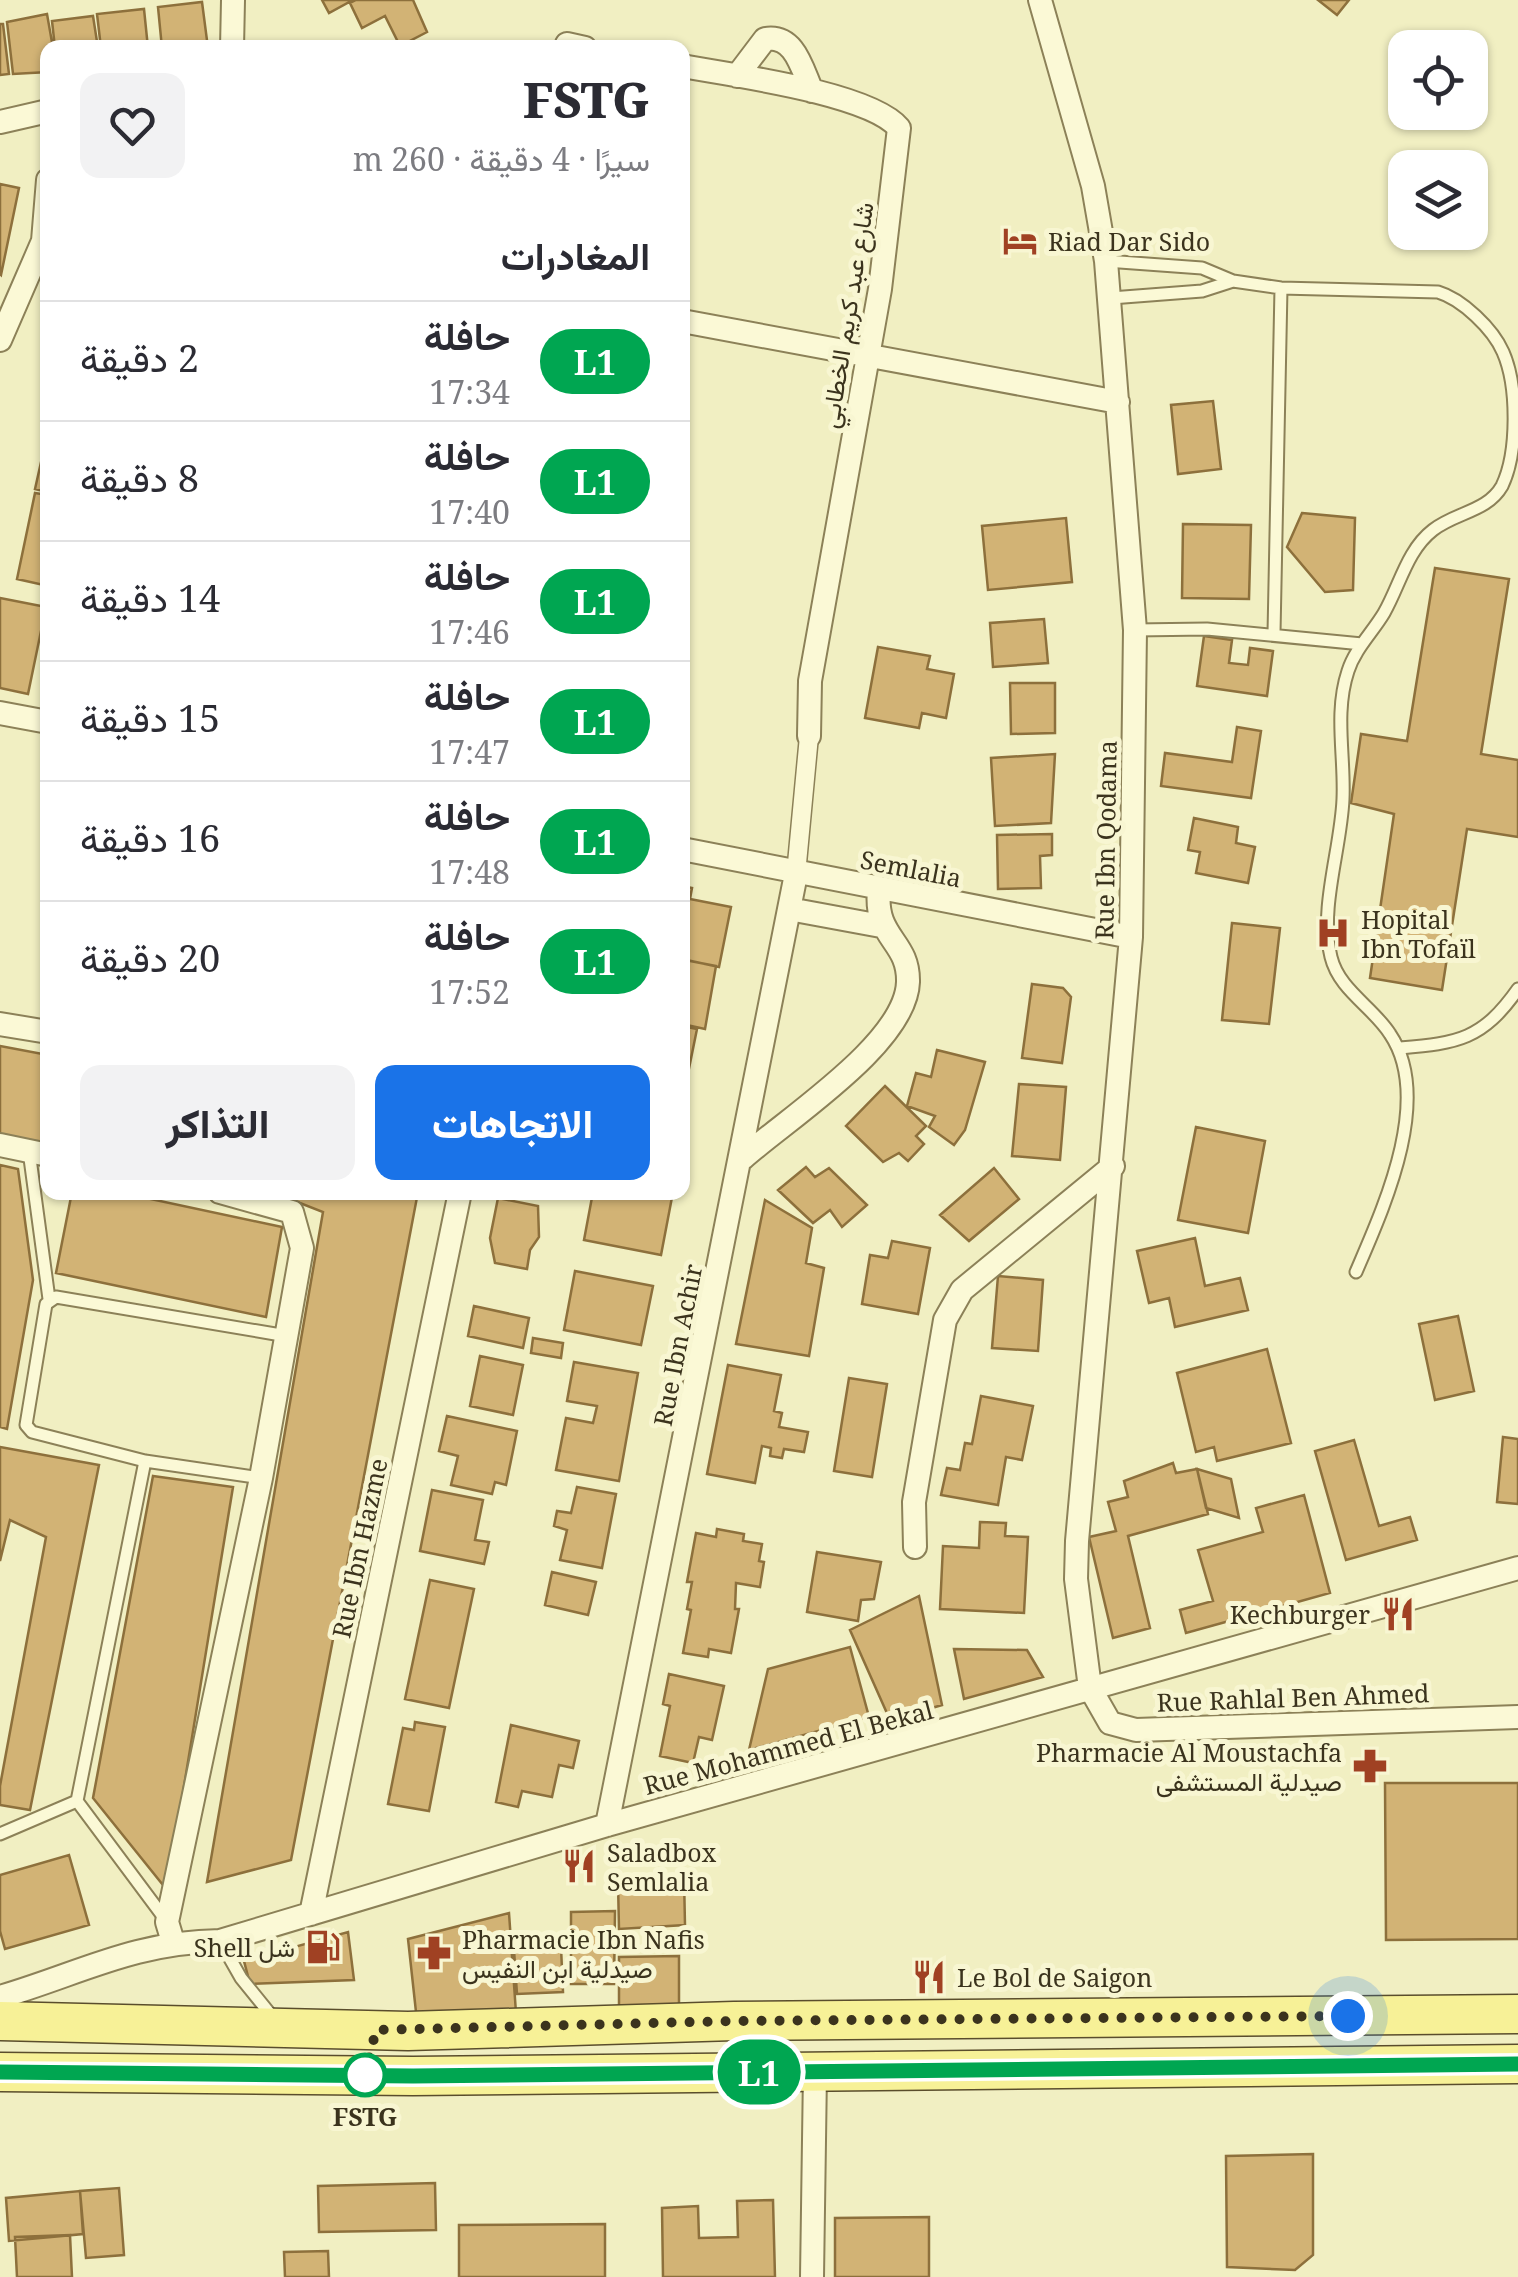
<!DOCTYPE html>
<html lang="ar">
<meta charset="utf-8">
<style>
body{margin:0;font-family:"Noto Serif",Vazirmatn,serif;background:#f2f2f3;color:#2b2b33;direction:rtl;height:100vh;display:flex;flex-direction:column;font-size:38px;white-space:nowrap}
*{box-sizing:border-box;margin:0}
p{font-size:32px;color:#7c7c81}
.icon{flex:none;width:55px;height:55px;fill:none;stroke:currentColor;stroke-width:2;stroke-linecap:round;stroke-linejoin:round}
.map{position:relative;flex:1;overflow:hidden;direction:ltr}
.sheet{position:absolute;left:40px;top:40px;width:650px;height:1160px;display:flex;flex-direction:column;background:#fff;border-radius:20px;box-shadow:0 2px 8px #0004;direction:rtl}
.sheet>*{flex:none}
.badge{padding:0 20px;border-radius:32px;font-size:35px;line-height:65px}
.controls{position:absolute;left:1388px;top:30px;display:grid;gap:20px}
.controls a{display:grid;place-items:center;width:100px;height:100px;border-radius:20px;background:#fff;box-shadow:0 2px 8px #0004;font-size:50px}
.you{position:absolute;width:50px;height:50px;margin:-25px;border:8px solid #fff;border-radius:50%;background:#1a73e8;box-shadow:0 0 0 15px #1a73e833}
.map>.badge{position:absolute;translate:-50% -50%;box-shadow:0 0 0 5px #fff}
h2{padding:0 40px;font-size:38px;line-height:90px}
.round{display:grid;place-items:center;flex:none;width:105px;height:105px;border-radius:20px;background:#f2f2f3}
.overview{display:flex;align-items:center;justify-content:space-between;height:170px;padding:0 40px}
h1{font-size:48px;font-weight:800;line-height:75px}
.cta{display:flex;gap:20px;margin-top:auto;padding:20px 40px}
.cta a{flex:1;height:115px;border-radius:20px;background:#1a73e8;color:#fff;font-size:40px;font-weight:800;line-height:115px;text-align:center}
.cta a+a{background:#f2f2f3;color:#2b2b33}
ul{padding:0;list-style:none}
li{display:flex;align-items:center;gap:30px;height:120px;padding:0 40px;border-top:2px solid #e1e1e2}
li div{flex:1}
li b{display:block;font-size:38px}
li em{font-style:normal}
li .badge{min-width:110px;font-weight:700;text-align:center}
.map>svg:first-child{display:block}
.building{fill:#d2b375;stroke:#8d703c;stroke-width:2.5}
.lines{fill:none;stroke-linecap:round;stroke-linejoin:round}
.service-casing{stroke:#8c8158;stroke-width:15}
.pedestrian-casing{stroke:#8c8158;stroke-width:21}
.minor-casing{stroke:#8c8158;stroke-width:26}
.primary-casing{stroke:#5a4d2c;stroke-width:41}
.service{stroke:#fbf9d6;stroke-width:11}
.pedestrian{stroke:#fbf9d6;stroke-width:18}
.minor{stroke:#fbf9d6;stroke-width:22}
.primary{stroke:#f7f197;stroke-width:38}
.line-casing{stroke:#fff;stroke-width:22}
.line{stroke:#00a651;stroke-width:15}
.walk{stroke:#3b331d;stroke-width:10;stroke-dasharray:0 18}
.stop-dot{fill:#fff;stroke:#00a651;stroke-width:5}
.labels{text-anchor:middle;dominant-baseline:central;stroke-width:10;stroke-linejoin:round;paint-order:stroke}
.poi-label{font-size:25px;fill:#3b331d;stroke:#f8f6d2;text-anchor:start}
.street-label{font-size:25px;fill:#3b331d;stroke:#f8f6d2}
.stop-label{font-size:25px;font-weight:bold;fill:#3b331d;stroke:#f8f6d2}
</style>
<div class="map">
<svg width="1518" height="2277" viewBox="0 0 1518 2277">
<rect width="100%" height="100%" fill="#f1efc2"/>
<path class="building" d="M322 0H353L329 13Z
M356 0H413L427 32 400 46 385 16 362 28 350 3Z
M1318 0H1349L1337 15Z
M202 2 208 48H162L158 7Z
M144 9 148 48H101L97 14Z
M47 14 53 48H48V72L13 74 7 22Z
M93 16 98 48H55L52 21Z
M0 24H3L9 74 0 75Z
M0 184 19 188 1 275 0 274Z
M1213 401 1221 469 1178 474 1171 405Z
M48 431V492L35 489Z
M35 493 48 495V586L17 579Z
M1302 513 1355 518 1353 590 1325 592 1287 547Z
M1066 518 1072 582 988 590 982 526Z
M1183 524 1251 525 1249 599 1182 598Z
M1435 568 1509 579 1481 754 1518 760V837L1467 829 1442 990 1370 978 1394 814 1351 803 1361 734 1407 741Z
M0 598 46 607 28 694 0 688Z
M1044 619 1048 663 993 667 990 623Z
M1204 636 1232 640 1229 663 1248 665 1250 648 1273 651 1267 696 1197 686Z
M878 647 930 656 927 669 954 674 946 718 922 713 919 728 865 718Z
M1010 683H1055V733L1011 734Z
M1237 727 1261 731 1251 798 1161 786 1165 753 1232 762Z
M1055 754 1051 823 995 826 991 758Z
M1194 818 1238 827 1236 843 1255 847 1248 883 1196 873 1200 852 1188 850Z
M1052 834V855L1040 856 1041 888 998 889 997 835Z
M682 886 692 888 690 899 731 907 719 967 682 959Z
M1232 923 1280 928 1269 1024 1222 1020Z
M685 960 716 966 705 1029 682 1024Z
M1032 984 1063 988 1071 997 1062 1063 1022 1058Z
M682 1026 697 1029 682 1103Z
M0 1046 48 1055V1148L0 1140Z
M937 1050 985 1062 965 1130 954 1145 929 1127 935 1116 907 1106 916 1073 931 1077Z
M1019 1084 1066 1087 1060 1160 1012 1156Z
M885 1086 926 1126 916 1136 924 1144 908 1161 899 1153 883 1162 846 1126Z
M1196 1127 1265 1141 1248 1233 1178 1220Z
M0 1165 18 1169 33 1280 7 1429 0 1427Z
M806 1167 815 1177 829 1168 867 1205 842 1227 830 1210 813 1223 778 1190Z
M994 1168 1019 1199 969 1241 940 1215Z
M72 1192H118L282 1227 266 1317 56 1273Z
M272 1192H418L291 1860 207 1882 323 1212Z
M593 1192H673L661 1255 584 1240Z
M498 1198 538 1206 539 1237 530 1250 527 1269 495 1263 490 1238Z
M765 1200 812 1228 806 1263 824 1268 809 1356 736 1344Z
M1195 1238 1205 1286 1240 1278 1248 1310 1175 1327 1169 1298 1149 1303 1137 1251Z
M892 1241 930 1248 918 1314 862 1304 870 1255 888 1258Z
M575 1271 653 1286 641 1345 564 1330Z
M998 1276 1043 1280 1038 1351 992 1348Z
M474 1306 529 1318 523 1348 468 1336Z
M1458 1316 1474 1391 1435 1400 1419 1324Z
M533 1338 563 1343 561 1358 531 1353Z
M1267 1349 1291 1443 1217 1461 1214 1447 1196 1452 1177 1373Z
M480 1356 523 1365 513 1415 470 1406Z
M574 1362 638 1373 619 1481 556 1470 566 1418 593 1423 597 1406 567 1401Z
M728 1365 781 1375 774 1411 782 1413 779 1427 808 1432 804 1452 784 1449 782 1458 770 1456 771 1448 762 1446 755 1483 707 1474Z
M849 1378 887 1384 872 1477 834 1471Z
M981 1396 1033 1406 1022 1460 1006 1457 998 1505 941 1495 947 1468 960 1470 965 1443 972 1444Z
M447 1416 517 1431 506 1485 495 1482 492 1494 451 1485 458 1456 439 1451Z
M1503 1437 1518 1439V1504L1497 1502Z
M1354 1440 1379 1526 1410 1517 1417 1540 1346 1560 1315 1451Z
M0 1447 99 1465 30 1810 0 1805V1786L46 1537 10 1520 0 1561Z
M1173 1463 1176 1473 1197 1469 1208 1514 1128 1536 1150 1628 1113 1638 1089 1537 1116 1531 1108 1502 1128 1497 1124 1481Z
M1197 1469 1231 1479 1239 1518 1206 1508Z
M153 1476 233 1487 167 1890 93 1798Z
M577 1487 616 1494 602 1568 560 1560 567 1530 554 1526 557 1511 571 1513Z
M432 1490 483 1500 475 1540 489 1542 484 1564 420 1551Z
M1304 1495 1330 1593 1186 1633 1180 1610 1213 1601 1198 1550 1263 1532 1256 1508Z
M980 1522 1006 1523 1005 1536 1028 1537 1024 1613 940 1609 943 1546 979 1548Z
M717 1529 744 1534 743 1541 762 1544 759 1561 764 1562 760 1587 736 1583 735 1609H739L731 1653 709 1649 708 1657 683 1653 691 1610 687 1609 692 1582H687L696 1533 716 1537Z
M817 1552 881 1562 874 1599 861 1600 858 1621 807 1612Z
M552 1572 596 1582 588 1615 545 1605Z
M430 1580 474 1589 449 1708 405 1699Z
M919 1596 942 1705 890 1720 850 1630Z
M850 1647 869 1717 749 1750 768 1669Z
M954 1649 1027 1650 1043 1677 964 1699Z
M669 1674 724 1686 712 1740 699 1737 693 1763 660 1756 670 1706 663 1704Z
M415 1722 445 1727 429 1811 388 1804 403 1728 414 1730Z
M511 1725 579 1741 573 1768 559 1765 552 1797 522 1791 518 1807 496 1802Z
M1385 1783H1518V1939L1386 1940Z
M69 1855 89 1925 5 1949 0 1931V1875Z
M684 1877 685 1925 619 1929 618 1883Z
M615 1911 614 1984H571V1912Z
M509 1913 516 2013 416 2012 408 1939Z
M348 1932 354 1980 250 1984 244 1961Z
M561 1947 563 1992 517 1994 514 1950Z
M679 1956V2008H619V1957Z
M1313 2154V2255L1295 2270 1227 2267 1226 2156Z
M435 2183 436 2230 319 2232 318 2186Z
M119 2188 124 2255 86 2258 80 2191Z
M80 2191 83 2234 9 2241 6 2198Z
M773 2200 775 2277H663L662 2208 698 2206 699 2238 738 2237 737 2201Z
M929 2217V2277H835V2218Z
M605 2224V2277H459V2225Z
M70 2235 72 2277H17L15 2237Z
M328 2251 329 2277H285L284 2252Z"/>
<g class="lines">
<g class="service-casing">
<path id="service" d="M1106 261 1202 268 1233 281 1281 288 1438 292C1462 299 1493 329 1503 352 1518 386 1518 453 1502 486 1487 512 1456 512 1433 530 1407 550 1400 585 1384 613 1372 633 1355 649 1348 671 1334 713 1345 756 1343 799 1341 849 1319 908 1331 957 1339 990 1373 1007 1390 1034 1434 1099 1383 1209 1356 1272
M1111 298 1202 291 1233 281
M1135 630 1207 629 1362 644
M1274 633 1281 288
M1400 1048C1458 1043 1482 1040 1518 989
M29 1151 49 1299
M261 1478 145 1461 32 1432 26 1425 46 1304 56 1297 287 1336
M77 1801 145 1461
M0 1834 77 1801 165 1919
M220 1941 241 1978 275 2020"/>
</g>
<g class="pedestrian-casing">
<path id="pedestrian" d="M796 874 809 736"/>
</g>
<g class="minor-casing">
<path id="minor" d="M1040 0 1093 186 1106 261 1135 630 1131 937 1077 1541 1076 1579 1090 1688 1110 1723 1136 1730 1518 1717
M567 44 585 48
M232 48 233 0
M682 66C731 75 870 93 899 128L880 289 810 681 809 736
M737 76 765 39C795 34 802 69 812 91
M0 122 48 111
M682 321 1118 402
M0 340 43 241 48 180
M0 713 48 722
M682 849 1131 937
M789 909 881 926
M0 1024 48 1032
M0 1145 48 1155
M743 1158C788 1118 906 1043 908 982 909 940 874 939 879 890
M915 1547 914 1502 945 1320 962 1290 1113 1166
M607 1825 796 874
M311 1914 460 1192
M173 1942 167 1922 261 1478 302 1248 292 1212 220 1192
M0 1997C79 1974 133 1942 220 1941L607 1825 1518 1568
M812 2277 815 2072"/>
</g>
<g class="primary-casing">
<path id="primary" d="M0 2021 408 2031 734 2021 1518 2014
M0 2072 413 2076 1518 2064"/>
</g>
<use href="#service" class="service"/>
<use href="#pedestrian" class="pedestrian"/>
<use href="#minor" class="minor"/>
<use href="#primary" class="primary"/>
</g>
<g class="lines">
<g class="line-casing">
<path id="line" d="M0 2072 413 2076 1518 2064"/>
</g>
<use href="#line" class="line"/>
<path class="walk" d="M365 2075 376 2030 734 2021 1348 2016"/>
</g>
<defs>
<g id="hotel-bare" transform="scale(2.7)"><path d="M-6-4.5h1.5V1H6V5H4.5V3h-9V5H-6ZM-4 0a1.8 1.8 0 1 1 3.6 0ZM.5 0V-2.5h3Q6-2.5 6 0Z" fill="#a04123" stroke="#f8f6d2" stroke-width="2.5" paint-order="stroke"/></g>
<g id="hospital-bare" transform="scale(2.7)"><path d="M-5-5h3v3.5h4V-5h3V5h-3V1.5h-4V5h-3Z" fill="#a04123" stroke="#f8f6d2" stroke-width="2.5" paint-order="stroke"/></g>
<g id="restaurant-bare" transform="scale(2.7)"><path d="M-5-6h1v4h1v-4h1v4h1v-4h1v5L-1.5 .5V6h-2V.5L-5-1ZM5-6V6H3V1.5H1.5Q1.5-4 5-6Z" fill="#a04123" stroke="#f8f6d2" stroke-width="2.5" paint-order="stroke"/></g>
<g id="pharmacy-bare" transform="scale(2.7)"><path d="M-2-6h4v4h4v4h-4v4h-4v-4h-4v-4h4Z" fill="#a04123" stroke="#f8f6d2" stroke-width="2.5" paint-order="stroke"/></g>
<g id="fuel-bare" transform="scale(2.7)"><path d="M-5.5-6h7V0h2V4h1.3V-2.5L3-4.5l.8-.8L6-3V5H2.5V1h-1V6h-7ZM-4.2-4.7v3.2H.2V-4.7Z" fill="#a04123" stroke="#f8f6d2" stroke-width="2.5" paint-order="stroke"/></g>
</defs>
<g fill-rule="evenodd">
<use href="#hotel-bare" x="1020" y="241"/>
<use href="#hospital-bare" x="1333" y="933"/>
<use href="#restaurant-bare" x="1398" y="1614"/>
<use href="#pharmacy-bare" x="1370" y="1766"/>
<use href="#restaurant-bare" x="579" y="1866"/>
<use href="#fuel-bare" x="323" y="1947"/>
<use href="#pharmacy-bare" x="434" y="1953"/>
<use href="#restaurant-bare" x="929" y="1977"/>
</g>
<circle class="stop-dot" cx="365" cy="2075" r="20"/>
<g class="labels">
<g class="poi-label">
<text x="1048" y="241">Riad Dar Sido</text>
<text x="1361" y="919">Hopital<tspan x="1361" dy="29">Ibn Tofaïl</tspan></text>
<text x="1370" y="1614" text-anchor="end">Kechburger</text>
<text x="1342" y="1752" text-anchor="end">Pharmacie Al Moustachfa<tspan x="1342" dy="29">صيدلية المستشفى</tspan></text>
<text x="607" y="1852">Saladbox<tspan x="607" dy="29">Semlalia</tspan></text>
<text x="462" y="1939">Pharmacie Ibn Nafis<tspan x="462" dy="29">صيدلية ابن النفيس</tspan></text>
<text x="295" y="1947" text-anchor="end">Shell شل</text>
<text x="957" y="1977">Le Bol de Saigon</text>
</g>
<g class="street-label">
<text transform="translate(846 315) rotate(-81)">شارع عبد كريم الخطابي</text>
<text transform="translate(1105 840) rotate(-89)">Rue Ibn Qodama</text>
<text transform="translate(911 868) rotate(11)">Semlalia</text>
<text transform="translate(677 1345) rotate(-79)">Rue Ibn Achir</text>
<text transform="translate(359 1548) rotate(-78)">Rue Ibn Hazme</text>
<text transform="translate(1293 1697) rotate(-2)">Rue Rahlal Ben Ahmed</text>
<text transform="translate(788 1747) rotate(-15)">Rue Mohammed El Bekal</text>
</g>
<g class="stop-label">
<text x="365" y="2116">FSTG</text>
</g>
</g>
</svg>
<div class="controls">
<a><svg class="icon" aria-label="locate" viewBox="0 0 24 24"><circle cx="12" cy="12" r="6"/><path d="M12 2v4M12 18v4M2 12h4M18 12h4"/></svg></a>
<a><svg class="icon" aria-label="layers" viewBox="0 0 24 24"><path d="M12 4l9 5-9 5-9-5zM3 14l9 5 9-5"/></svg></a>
</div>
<div class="you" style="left:1348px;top:2016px"></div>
<b class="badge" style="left:759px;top:2072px;background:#00a651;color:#fff">L1</b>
<section class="sheet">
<div class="overview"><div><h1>FSTG</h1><p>سيرًا · 4 دقيقة · 260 m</p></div><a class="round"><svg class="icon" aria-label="heart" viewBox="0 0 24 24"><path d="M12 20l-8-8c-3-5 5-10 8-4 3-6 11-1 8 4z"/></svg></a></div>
<h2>المغادرات</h2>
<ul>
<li><span class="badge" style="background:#00a651;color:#fff">L1</span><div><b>حافلة</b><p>17:34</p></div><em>2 دقيقة</em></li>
<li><span class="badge" style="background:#00a651;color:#fff">L1</span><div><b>حافلة</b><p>17:40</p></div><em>8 دقيقة</em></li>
<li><span class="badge" style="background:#00a651;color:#fff">L1</span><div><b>حافلة</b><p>17:46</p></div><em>14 دقيقة</em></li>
<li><span class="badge" style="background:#00a651;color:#fff">L1</span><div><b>حافلة</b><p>17:47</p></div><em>15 دقيقة</em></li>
<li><span class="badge" style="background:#00a651;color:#fff">L1</span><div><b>حافلة</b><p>17:48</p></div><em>16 دقيقة</em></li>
<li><span class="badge" style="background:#00a651;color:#fff">L1</span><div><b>حافلة</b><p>17:52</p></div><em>20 دقيقة</em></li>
</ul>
<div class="cta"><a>الاتجاهات</a><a>التذاكر</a></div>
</section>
</div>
